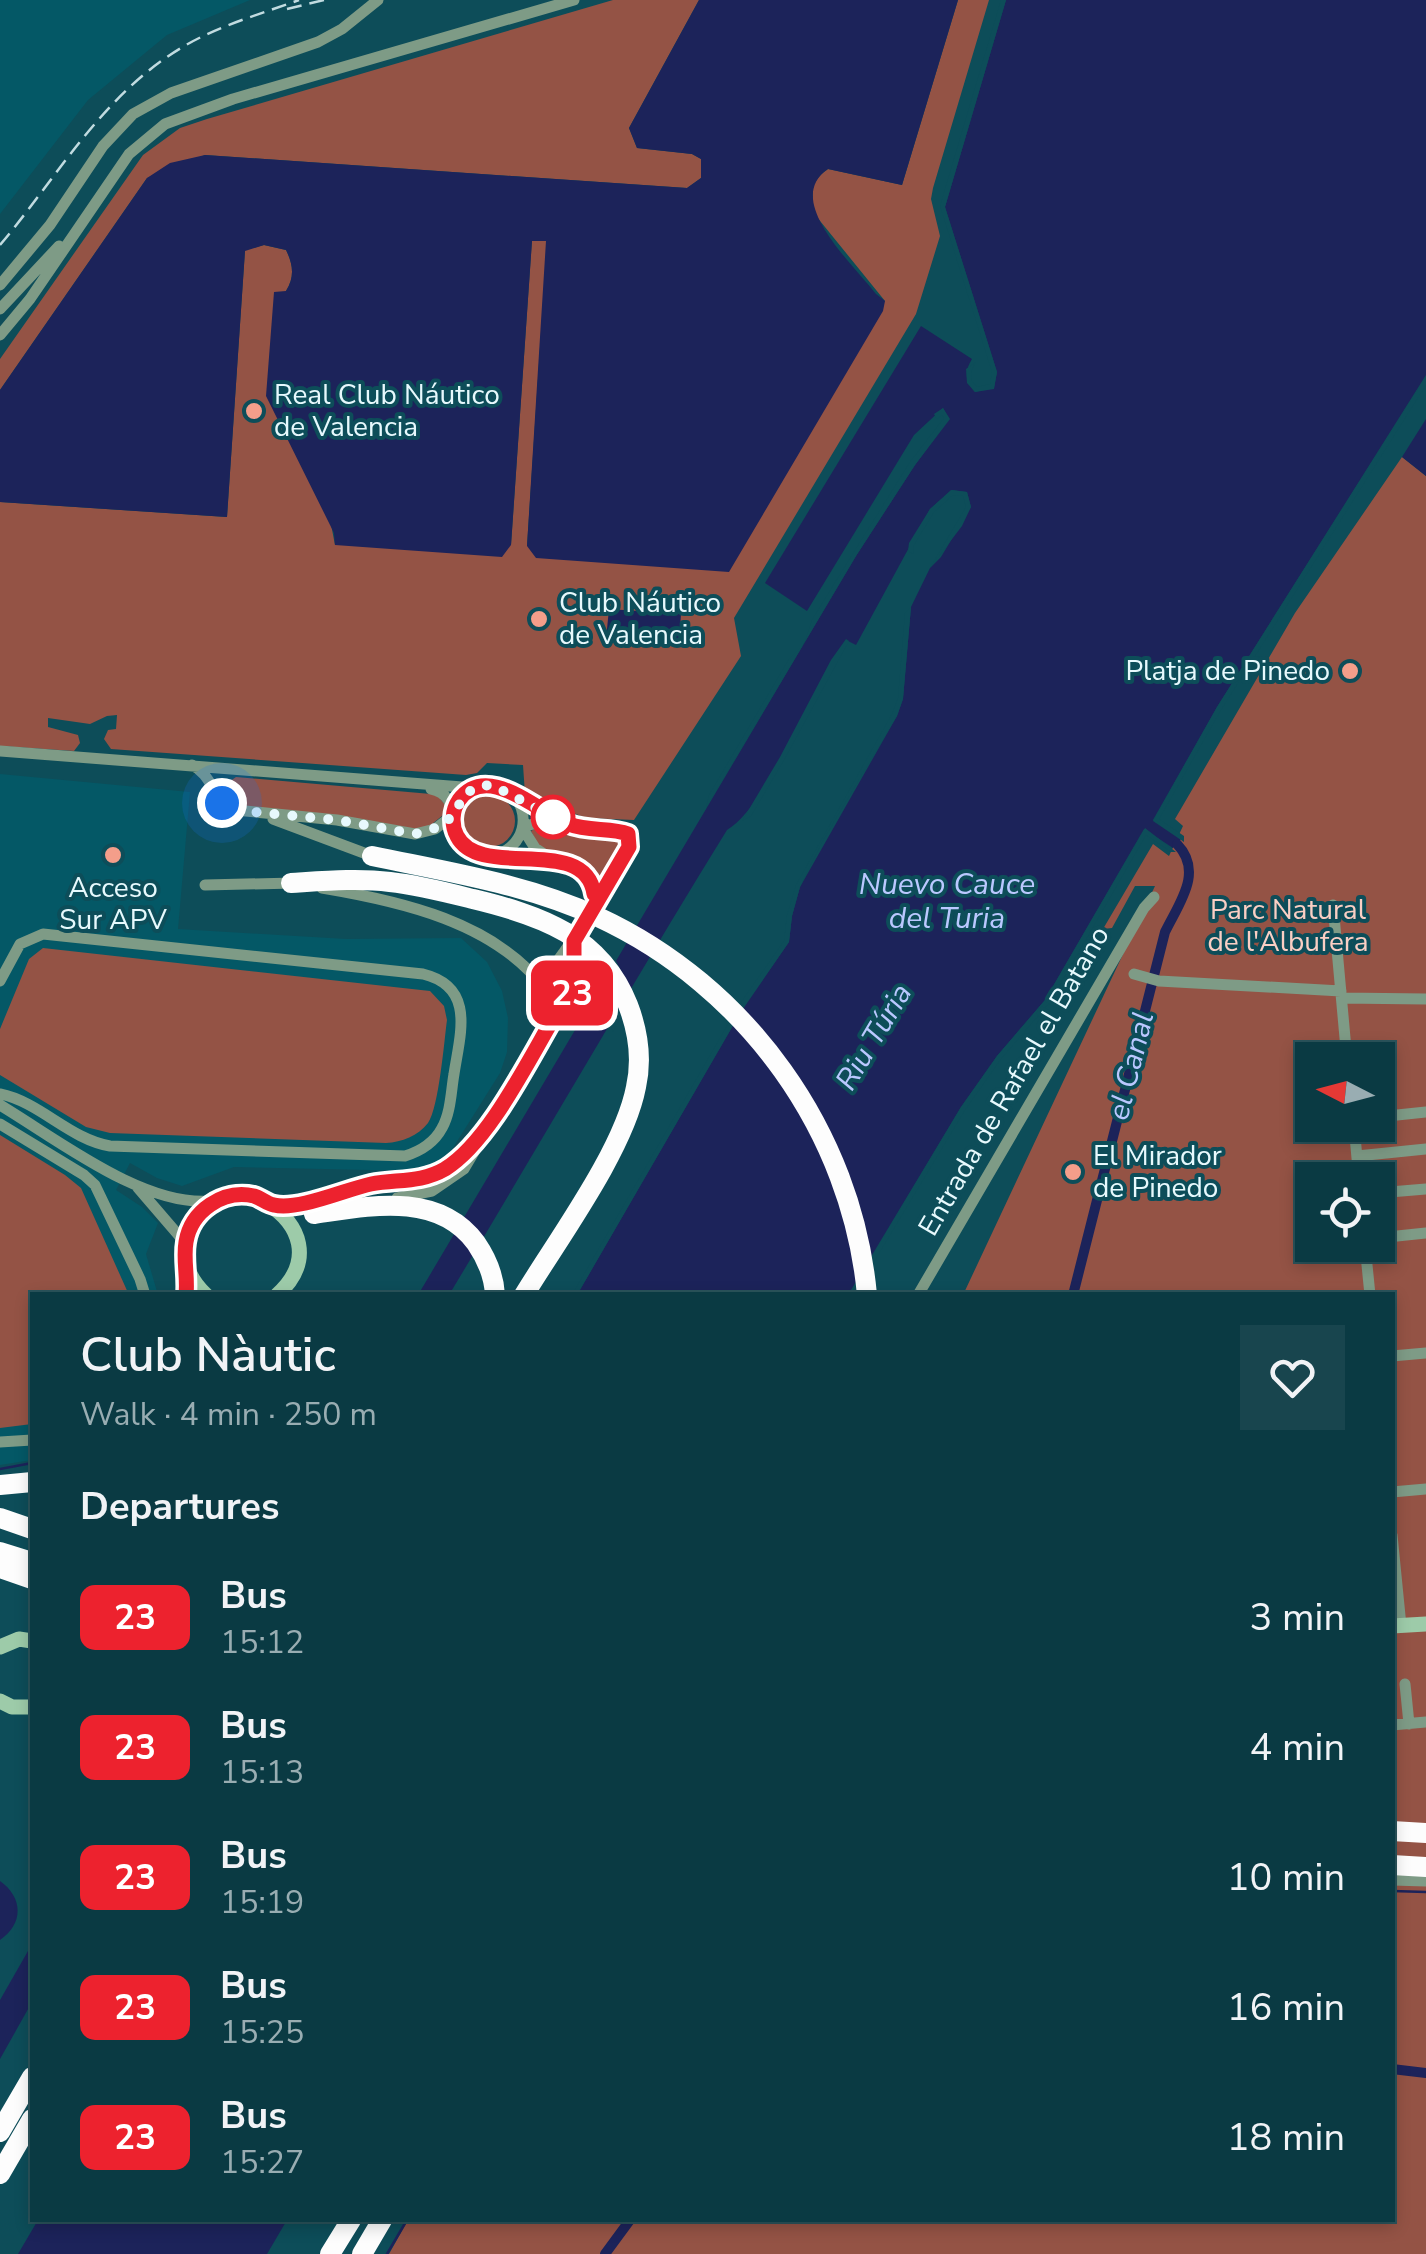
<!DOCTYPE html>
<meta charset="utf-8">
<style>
body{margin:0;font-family:"Nunito Sans",sans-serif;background:#18454e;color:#f1f3f6;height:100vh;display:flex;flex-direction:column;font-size:38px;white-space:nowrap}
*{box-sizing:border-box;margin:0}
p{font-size:32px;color:#99adb2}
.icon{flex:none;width:55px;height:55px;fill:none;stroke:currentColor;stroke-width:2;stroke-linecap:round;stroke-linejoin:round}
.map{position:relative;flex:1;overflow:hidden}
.drawer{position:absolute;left:30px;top:1292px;width:1365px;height:930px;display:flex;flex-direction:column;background:#0a3a43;border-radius:0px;box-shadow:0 5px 15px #0003,0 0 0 2px #2a545c}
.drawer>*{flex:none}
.badge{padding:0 20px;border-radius:15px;font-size:35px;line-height:65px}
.needle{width:65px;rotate:276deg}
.controls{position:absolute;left:1295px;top:1042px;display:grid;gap:20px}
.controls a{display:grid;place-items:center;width:100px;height:100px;border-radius:0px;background:#0a3a43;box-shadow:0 5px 15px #0003,0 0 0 2px #2a545c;font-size:50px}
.you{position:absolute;width:50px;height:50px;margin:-25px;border:8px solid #fff;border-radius:50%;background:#1a73e8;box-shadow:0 0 0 15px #1a73e833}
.map>.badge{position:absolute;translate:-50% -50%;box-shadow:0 0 0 5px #fff}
h2{padding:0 50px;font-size:38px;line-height:90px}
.round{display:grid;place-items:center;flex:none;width:105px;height:105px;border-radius:0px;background:#18454e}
.summary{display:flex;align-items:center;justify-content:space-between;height:170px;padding:0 50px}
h1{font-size:48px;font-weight:600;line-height:75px}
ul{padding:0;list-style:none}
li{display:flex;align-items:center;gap:30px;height:130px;padding:0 50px}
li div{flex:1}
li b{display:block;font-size:38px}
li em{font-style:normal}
li .badge{min-width:110px;font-weight:700;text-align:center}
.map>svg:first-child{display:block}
.built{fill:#045866}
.green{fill:#945345;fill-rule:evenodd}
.water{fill:#1c235a}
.pier{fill:#0d4d59}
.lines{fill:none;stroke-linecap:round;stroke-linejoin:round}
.stream{stroke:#1c235a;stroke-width:2.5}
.canal{stroke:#1c235a;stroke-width:10}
.street{stroke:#7e9b86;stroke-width:11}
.secondary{stroke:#9dcba9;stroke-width:15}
.highway{stroke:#fdfdfd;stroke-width:20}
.rail{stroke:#c1dbe0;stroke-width:2.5;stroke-dasharray:15 8;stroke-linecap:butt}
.line-casing{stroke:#fff;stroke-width:22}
.line{stroke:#ed222e;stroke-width:15}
.walk{stroke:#e7f9fd;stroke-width:10;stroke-dasharray:0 18}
.poi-dot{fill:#f49e8a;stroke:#0d4d59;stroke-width:4}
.stop-dot{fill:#fff;stroke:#ed222e;stroke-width:5}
.labels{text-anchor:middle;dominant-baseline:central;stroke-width:8;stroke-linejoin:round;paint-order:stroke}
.poi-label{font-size:28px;fill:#e7f9fd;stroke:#0d4d59;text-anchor:start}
.park-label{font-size:28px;fill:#facfc4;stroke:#0d4d59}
.street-label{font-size:28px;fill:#e7f9fd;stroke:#0d4d59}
.water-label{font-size:30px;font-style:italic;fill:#bac8ff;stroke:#0d4d59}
</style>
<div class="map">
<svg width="1426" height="2254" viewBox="0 0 1426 2254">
<rect width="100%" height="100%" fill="#0d4d59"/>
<path class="built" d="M0 0H250L167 35 88 100 0 214Z
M0 774 190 792 178 929 346 939 461 938 487 962 502 991 508 1018 507 1052 500 1073 451 1151 432 1165 417 1171 234 1167 182 1186 157 1178 130 1163 116 1190 142 1207 158 1223 146 1254 158 1295H32V1460L0 1465Z"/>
<path class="green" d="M613 0H699L629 128 637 148 692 154 701 159V178L687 188 205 155 147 178 0 390V359L143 155 180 128 207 119Z
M958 0H989L933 188 931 199 940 236 916 314 734 618 741 656 634 820 586 818 525 794 523 765 487 763 477 773 466 775 111 749 104 739 108 730 116 729 117 715 107 716 90 724 48 718V727L78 735 80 743 74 751 0 746V502L227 517 245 250 264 245 286 250C293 264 295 277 286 291L335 545H511L532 240 547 241 527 546 885 301 812 211C815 191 807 184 828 169L902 185Z
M1402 457 1426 476V2254H389L408 2220H1392V1295H963L1155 886H1135L1112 928 1103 929 1153 844 1169 856 1183 826 1175 819 1295 613ZM1312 1060H1378V1125H1312ZM1312 1180H1378V1245H1312Z
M236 777 431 794 438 796 447 807V812L427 828 416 830 230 804 223 795V786Z
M463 821a26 26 0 1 1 52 0a26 26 0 1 1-52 0Z
M538 827H556L596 839 621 840 625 844 600 884C586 856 563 861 539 847L531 831Z
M43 948 430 991 444 1006 447 1020C444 1042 439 1107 428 1123 418 1136 402 1142 386 1143L110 1133 86 1127 0 1075V1029L29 959Z
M0 1135 65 1175 81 1188 129 1295H32V1424L0 1428Z"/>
<path class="water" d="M699 0H958L902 185 828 169C782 200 853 264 876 294L885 301 883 311 729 572 536 558 527 546 546 241H532L511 545 502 557 335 545 334 533 266 396 274 292 286 291C295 277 293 264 286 250L264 245 245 251 227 517 0 502V390L147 178 170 163 205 155 687 188 701 178V159L692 154 637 148 629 128Z
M1006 0H1426V375L1217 707 1153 820 1181 839 1173 848 1144 829 1045 1000 997 1056 961 1107 848 1295H577L743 1008 789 942 792 916 800 887 897 716 903 699 911 607 930 568 941 557 971 507 967 492 952 490 930 509 856 645 846 640C812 685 770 804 727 830 632 984 542 1140 449 1295H418L856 556 915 465 949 419 943 408 914 435 807 611 765 583 921 326 972 359C964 372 965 380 975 392L994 388 997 372 945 207Z
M1426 419V476L1402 457Z
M609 609 681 614 679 645 606 639Z
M0 1881C23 1897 24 1924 0 1940Z
M32 1944V2002L0 2059V2000Z
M38 2220H287L267 2254H18Z"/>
<path class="pier" d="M1001 0H1006L945 207 997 372 994 389 975 392 967 383 966 369 976 362 971 371 972 381 977 387 990 384 992 372 940 206Z
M1426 376V385L1221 710 1159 819 1184 836V842L1153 821 1217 707Z
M943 408 950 419 915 465 856 556 706 808 709 795 789 659 804 644 812 620 842 571 910 462 944 418 942 415 937 419 934 414Z
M951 490 967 492 971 507 962 526 930 568 966 507 963 496 953 495 934 512 914 545 913 554 908 551 909 543 930 509Z
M911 607 903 699 897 716 822 842 800 887 792 916 789 942 743 1009 792 1069 827 1127 852 1185 871 1258 961 1107 997 1056 1045 1000 1145 828 1176 852H1171L1146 835 1050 1002 1001 1059 965 1110 854 1295H848L858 1280 855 1261 830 1171 806 1121 782 1080 734 1024 577 1295H572L739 1005 784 941 787 915 796 885 892 714 898 698 905 613Z
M846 639 849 641 784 760 751 816 742 821 780 757 831 660Z
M614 957 633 994 613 1032 605 1012 590 998 596 988 615 1002 602 977Z"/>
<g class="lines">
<path class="stream" d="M0 1469 32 1463
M1392 1891 1426 1892
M387 2254 407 2220"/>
<path class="canal" d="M1073 1295 1165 932C1179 903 1204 872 1177 844
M1392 2069 1426 2073
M605 2254 630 2220"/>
<path class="street" d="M0 285 50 225 103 146 133 114 171 93 318 42 342 29 378 0
M0 309 59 246
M0 335 30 299 129 154 165 124 233 99 574 0
M0 751 475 788
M192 765C213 775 213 801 235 810L337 820 415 834 435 829 453 815
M431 789C466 795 443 843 478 855 511 865 568 848 591 882L592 908
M453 813C461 794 473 785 494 785L557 819
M273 819 372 856
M523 828C552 812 591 832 624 832L630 837C630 854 566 952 551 969
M523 829 535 848 553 860
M499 854C524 843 530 818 515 796
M205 885 294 883
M322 888C400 901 495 922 545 989
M1333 905 1347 1060
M544 983a16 16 0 1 1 32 0a16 16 0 1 1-32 0Z
M1134 974 1159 981 1341 991
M0 981 20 944 43 934 423 974C476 987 460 1034 454 1074 451 1091 451 1112 442 1128 434 1143 421 1151 405 1156L110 1146C69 1139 40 1102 0 1094
M1342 998 1426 999
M0 1105C57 1139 143 1207 211 1201
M1378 1117 1426 1112
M0 1124 84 1175 95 1185 140 1279 145 1295
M1354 1125 1359 1180
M1357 1156 1426 1149
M138 1188 181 1238 183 1247
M1378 1193 1426 1189
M397 1198 432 1191 464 1169 566 997
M274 1206 377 1183 425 1178 449 1166 477 1138
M1378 1238 1426 1233
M1365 1245 1370 1295
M918 1295 1144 908 1154 897
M1392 1356 1426 1353
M0 1442 32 1440
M1392 1492 1426 1489
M1392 1535 1401 1626
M1405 1684 1409 1724
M1392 1725 1426 1722
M1392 1880 1426 1881"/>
<path class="secondary" d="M206 1295C190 1280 181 1260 187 1238 209 1143 354 1226 277 1295
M1392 1626 1426 1624
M0 1647 19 1639 32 1641
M0 1701 12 1707H32"/>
<path class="highway" d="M372 856C448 872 527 884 598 917 747 986 852 1132 867 1295
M291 883C324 881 358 878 390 882 418 885 445 892 473 899 540 915 601 936 628 1005 638 1031 642 1060 636 1087 624 1150 558 1239 524 1295
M314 1214C369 1206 438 1191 476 1243 487 1259 494 1276 495 1295
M0 1485 32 1482
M0 1518 32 1529
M0 1552 32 1562
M0 1568 32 1579
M1392 1831 1426 1833
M1392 1865 1426 1867
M0 2132 32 2077
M0 2174 32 2119
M330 2254 351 2220
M362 2254 382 2220"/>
<path class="rail" d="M287 9 324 0
M0 245C59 175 104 92 186 45 221 25 261 14 299 0"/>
</g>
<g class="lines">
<g class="line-casing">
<path id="line" d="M186 1295C188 1277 183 1259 186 1242 191 1211 223 1189 254 1196 261 1198 267 1204 274 1205 298 1211 347 1189 371 1184 397 1179 421 1183 445 1169 492 1140 533 1050 563 1002L574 990V941L629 847 628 834C611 827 588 832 569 824 538 813 488 761 459 800 452 810 451 825 457 836 480 881 585 833 594 894"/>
</g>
<use href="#line" class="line"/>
<path class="walk" d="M222 803 244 811 337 820 415 834 442 826 453 815 466 793 482 785 494 786 553 817"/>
</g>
<g class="poi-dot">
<circle cx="254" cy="411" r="10"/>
<circle cx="539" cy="619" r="10"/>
<circle cx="1350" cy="671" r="10"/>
<circle cx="113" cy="855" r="10"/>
<circle cx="1073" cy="1172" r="10"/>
</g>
<circle class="stop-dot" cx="553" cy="817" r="20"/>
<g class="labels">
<g class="poi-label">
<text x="274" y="395">Real Club Náutico<tspan x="274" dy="32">de Valencia</tspan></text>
<text x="559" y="603">Club Náutico<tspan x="559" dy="32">de Valencia</tspan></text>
<text x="1330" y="671" text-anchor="end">Platja de Pinedo</text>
<text x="113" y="888" text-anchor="middle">Acceso<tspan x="113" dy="32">Sur APV</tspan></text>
<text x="1093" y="1156">El Mirador<tspan x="1093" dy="32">de Pinedo</tspan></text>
</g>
<g class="park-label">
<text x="1288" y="910">Parc Natural<tspan x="1288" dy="32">de l'Albufera</tspan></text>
</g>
<g class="street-label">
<text transform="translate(1014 1081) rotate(-60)">Entrada de Rafael el Batano</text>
</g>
<g class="water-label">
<text x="947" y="884">Nuevo Cauce<tspan x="947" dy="34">del Turia</tspan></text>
<text transform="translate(874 1037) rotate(-59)">Riu Túria</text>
<text transform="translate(1131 1066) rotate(-76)">el Canal</text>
</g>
</g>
</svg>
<div class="controls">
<a><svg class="needle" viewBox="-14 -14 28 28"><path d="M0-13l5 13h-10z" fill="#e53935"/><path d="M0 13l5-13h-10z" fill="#99adb2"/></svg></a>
<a><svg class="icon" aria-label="locate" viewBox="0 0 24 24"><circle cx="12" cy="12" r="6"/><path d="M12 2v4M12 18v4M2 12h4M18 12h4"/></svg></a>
</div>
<div class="you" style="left:222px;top:803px"></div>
<b class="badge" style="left:572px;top:993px;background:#ed222e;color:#fff">23</b>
<section class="drawer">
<div class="summary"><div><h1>Club Nàutic</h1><p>Walk · 4 min · 250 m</p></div><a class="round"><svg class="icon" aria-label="heart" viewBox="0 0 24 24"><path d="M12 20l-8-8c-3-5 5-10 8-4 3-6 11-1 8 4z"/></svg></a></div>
<h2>Departures</h2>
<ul>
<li><span class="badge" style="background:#ed222e;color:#fff">23</span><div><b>Bus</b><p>15:12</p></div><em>3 min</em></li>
<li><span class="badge" style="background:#ed222e;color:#fff">23</span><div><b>Bus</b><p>15:13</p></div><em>4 min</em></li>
<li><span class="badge" style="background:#ed222e;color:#fff">23</span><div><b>Bus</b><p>15:19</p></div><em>10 min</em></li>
<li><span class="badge" style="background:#ed222e;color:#fff">23</span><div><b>Bus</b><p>15:25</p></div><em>16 min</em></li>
<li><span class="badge" style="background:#ed222e;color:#fff">23</span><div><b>Bus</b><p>15:27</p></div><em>18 min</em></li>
</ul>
</section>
</div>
